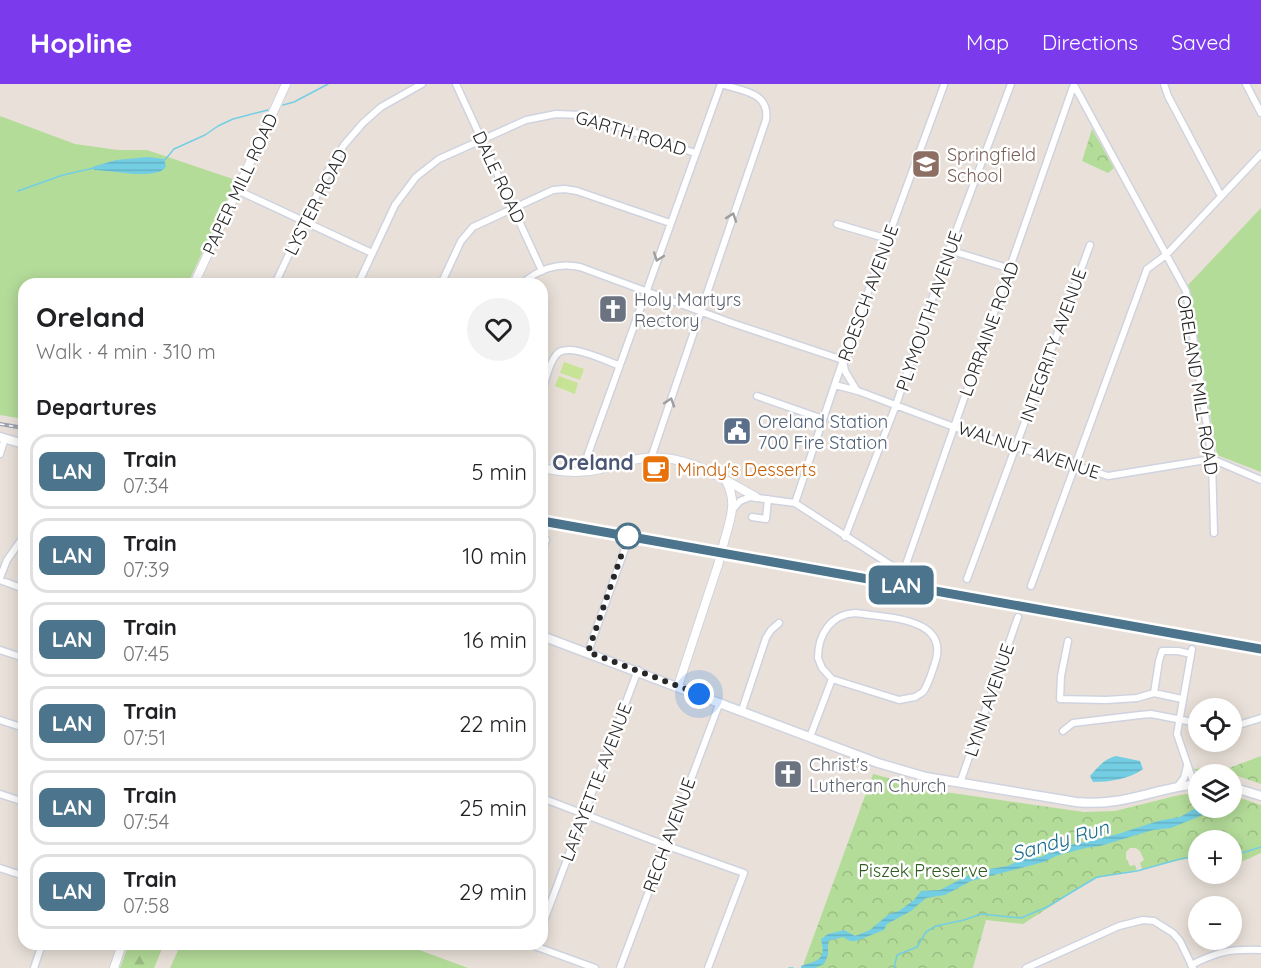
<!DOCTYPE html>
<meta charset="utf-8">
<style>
body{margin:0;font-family:Quicksand,sans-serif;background:#f2f2f2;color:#202124;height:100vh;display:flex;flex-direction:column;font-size:22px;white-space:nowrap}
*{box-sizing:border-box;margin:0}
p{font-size:20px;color:#757577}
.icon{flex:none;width:33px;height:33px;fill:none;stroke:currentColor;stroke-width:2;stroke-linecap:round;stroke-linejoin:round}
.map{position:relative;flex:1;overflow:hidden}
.drawer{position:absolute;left:18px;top:194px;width:530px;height:672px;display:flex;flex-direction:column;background:#fff;border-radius:18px;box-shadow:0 3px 15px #0003}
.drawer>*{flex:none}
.badge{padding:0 12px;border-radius:9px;font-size:21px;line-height:39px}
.fabs{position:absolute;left:1188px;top:614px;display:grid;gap:12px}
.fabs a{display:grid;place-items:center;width:54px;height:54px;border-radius:50%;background:#fff;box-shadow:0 3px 15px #0003;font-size:30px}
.you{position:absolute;width:30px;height:30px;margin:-15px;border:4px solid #fff;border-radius:50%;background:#1a73e8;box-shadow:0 0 0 9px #1a73e833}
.map>.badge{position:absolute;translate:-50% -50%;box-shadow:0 0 0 3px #fff}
h2{padding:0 18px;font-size:22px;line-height:54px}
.round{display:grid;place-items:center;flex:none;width:63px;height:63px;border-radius:32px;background:#f2f2f2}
.summary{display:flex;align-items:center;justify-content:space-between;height:102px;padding:0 18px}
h1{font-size:28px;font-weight:700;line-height:45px}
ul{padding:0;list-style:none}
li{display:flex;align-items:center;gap:18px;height:75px;margin:0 12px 9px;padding:0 6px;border:3px solid #e0e0e0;border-radius:18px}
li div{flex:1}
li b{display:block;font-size:22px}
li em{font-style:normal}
li .badge{min-width:66px;font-weight:700;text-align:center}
header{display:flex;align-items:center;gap:36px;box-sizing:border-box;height:84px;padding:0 30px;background:#7c3aed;color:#fff}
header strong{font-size:28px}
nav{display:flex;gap:33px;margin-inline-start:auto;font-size:21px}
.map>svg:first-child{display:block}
.grass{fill:#b4dc99}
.forest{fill:url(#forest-firs)}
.park{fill:url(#park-crowns)}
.pitch{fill:#c7e395}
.water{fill:url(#water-rules)}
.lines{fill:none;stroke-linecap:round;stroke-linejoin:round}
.stream{stroke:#73cee4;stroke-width:1.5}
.minor-casing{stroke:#cfd3df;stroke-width:9}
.tertiary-casing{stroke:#cfd3df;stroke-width:10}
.secondary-casing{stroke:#cfd3df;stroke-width:11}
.minor{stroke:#fff;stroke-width:6}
.tertiary{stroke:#fff;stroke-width:8}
.secondary{stroke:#fff;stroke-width:8}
.rail-casing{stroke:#9da1b0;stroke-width:4}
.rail{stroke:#fff;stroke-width:1.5;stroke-dasharray:4.5;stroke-linecap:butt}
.tertiary-bridge-casing{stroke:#cfd3df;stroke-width:10;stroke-linecap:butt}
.tertiary-bridge{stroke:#fff;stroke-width:8}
.oneway{stroke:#9e9e9e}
.line-casing{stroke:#fff;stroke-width:14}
.line{stroke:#4c748c;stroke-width:9}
.walk{stroke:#272727;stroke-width:6;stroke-dasharray:0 10.8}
.stop-dot{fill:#fff;stroke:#4c748c;stroke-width:3}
.labels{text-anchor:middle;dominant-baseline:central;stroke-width:5;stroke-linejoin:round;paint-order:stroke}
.street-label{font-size:18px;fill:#272727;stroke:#fff}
.education-label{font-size:18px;fill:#785e54;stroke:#fff;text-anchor:start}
.worship-label{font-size:18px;fill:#5b616d;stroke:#fff;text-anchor:start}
.service-label{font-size:18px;fill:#4e5e75;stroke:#fff;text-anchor:start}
.food-label{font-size:18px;fill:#c56008;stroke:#fff;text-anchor:start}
.park-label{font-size:18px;fill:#2f5d1e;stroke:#fff}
.water-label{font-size:20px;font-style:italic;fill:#176b8b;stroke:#fff}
.quarter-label{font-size:21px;font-weight:bold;fill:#4b5574;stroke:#fff}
</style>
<header>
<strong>Hopline</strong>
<nav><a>Map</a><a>Directions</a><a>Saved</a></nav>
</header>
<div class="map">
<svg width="1261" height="884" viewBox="0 0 1261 884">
<defs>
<pattern id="forest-firs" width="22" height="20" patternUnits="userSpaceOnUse" patternTransform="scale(1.5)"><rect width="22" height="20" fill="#b4dc99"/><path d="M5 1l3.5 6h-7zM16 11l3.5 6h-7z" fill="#9bbd84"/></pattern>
<pattern id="park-crowns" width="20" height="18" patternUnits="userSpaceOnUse" patternTransform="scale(1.5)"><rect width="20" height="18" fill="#b4dc99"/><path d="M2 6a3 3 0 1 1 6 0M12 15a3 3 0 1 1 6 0" fill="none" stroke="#9bbd84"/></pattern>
<pattern id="water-rules" width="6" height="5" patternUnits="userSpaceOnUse" patternTransform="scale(1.5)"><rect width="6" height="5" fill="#73cee4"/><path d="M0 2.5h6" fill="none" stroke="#64b1c4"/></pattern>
</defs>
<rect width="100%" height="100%" fill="#e9e1d9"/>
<path class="grass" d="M0 32 75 60 118 66H147L236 96 188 199 24 200V335L0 331Z
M1261 124V388L1217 371 1188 201Z
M181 860H403L468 884H170Z"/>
<path class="forest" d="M129 860H164L154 884H120Z"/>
<path class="park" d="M1092 45 1114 84 1108 89 1082 77Z
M1261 672V700L1232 690 1197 687 1193 685 1229 684Z
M873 690 938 707 1084 728 1115 727 1175 712 1198 708V723H1232V711L1261 721V769L1232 782V756H1198V772L1142 785 1140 779 1144 776 1140 767 1136 764H1130L1126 768V774L1130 782 1135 781 1137 786 1093 795 1023 840 986 836 973 884H802Z"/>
<path class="pitch" d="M564 278 584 285 580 296 560 289Z
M559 292 578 299 575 310 555 302Z"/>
<path class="water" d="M148 73 164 75 166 83C155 97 112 86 94 86L92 83 116 76Z
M1116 672 1140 677 1143 685C1130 695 1109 698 1093 698L1090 692C1097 684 1105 674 1116 672Z
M1208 723H1217L1210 728 1171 744 1153 746 1100 762 1085 764 1056 772 1044 778 971 797 945 811 926 814 911 827 887 840 884 846 856 857H850L843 853 828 857V871L824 880 815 884H801V882C820 876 826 875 821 855L828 850 844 846 855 852 870 846 889 830 899 827 914 816 921 807 940 806 977 787 1008 782 1022 775 1041 773 1062 763 1118 750 1158 737 1180 733 1196 724Z"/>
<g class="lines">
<path class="stream" d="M283 21 294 18 328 0
M164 77 174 65 205 51 218 42 233 35 268 26
M18 107 63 91 94 84
M1232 772 1261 763
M789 884H793
M894 884 897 871 917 863 926 848 936 842 964 836 981 830 1021 834 1047 823 1097 793 1137 787 1180 775 1198 772"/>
<g class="minor-casing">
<path id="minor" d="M456 0 542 187
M1164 0 1168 12 1221 112
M1246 0 1261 29
M1074 1 1186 207 1212 375 1214 449
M237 106 372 169
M837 140 888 155
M949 166 1011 185
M275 200 329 85 344 61 363 39 381 23 422 0
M358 200 395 121 416 93 439 75 526 36 556 30 583 31 695 69
M441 200 461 157 473 143 553 106 565 105 577 107 670 139
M522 200C538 185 559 178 580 183L732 239 843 276 845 287 857 307
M835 301 858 307 954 343 1108 392 1212 375 1261 396
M542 307C546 296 548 281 556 271 566 257 604 276 618 281
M757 312 823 335
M0 370 5 354
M651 374 766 36C770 8 742 7 721 0
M584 388V381L721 0
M795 419 843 276 944 1
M733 425 740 417 750 413 795 419 903 489 1074 0
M752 433 766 435 768 415
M845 453 896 321 949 166 1011 0
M542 468 546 456
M0 494 7 476 24 452
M967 495 1090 161
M0 496 24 505
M1031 502 1147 185 1166 171 1261 70
M856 529C887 534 953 533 934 582 931 591 928 601 923 608L915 613 899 616 832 595 822 584 818 574C818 550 831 530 856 529Z
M1068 557 1061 592 1060 615 1106 616 1137 614 1154 609 1182 615
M1192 565 1177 650 1194 700
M0 566 24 574
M588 568 626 462
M1154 609 1159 577 1162 567H1178L1191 570
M742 626 766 554 771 546 779 539
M0 636 24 644
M1232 643 1261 634
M1063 647 1073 639 1140 631 1151 630 1198 639
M810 653 832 595
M960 699 1018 533
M1177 703 1184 694 1187 682
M0 710 24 718
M542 714 665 761 744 789 708 884
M0 784 24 792
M542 842 638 586
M529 860 595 884
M1191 881C1219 867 1230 865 1261 866
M34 884 42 860
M620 884 720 618
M1026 884 1119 842 1143 836 1154 837 1173 849 1180 857 1193 884"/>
</g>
<g class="tertiary-casing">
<path id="tertiary" d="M194 200 286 0
M542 384C562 388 580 390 601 385 616 381 630 375 645 374 688 370 721 394 756 413
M724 458C730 436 738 418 726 397
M678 602 718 481
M114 884 122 860"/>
</g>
<g class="secondary-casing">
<path id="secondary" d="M0 353 24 360
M542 552 878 679 926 693 1076 718C1124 723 1154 704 1198 700
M1232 703 1261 712"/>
</g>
<use href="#minor" class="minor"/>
<use href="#tertiary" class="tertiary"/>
<use href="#secondary" class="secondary"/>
<g class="rail-casing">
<path id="rail" d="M0 340 24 344
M542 440 1261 568"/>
</g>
<use href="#rail" class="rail"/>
<g class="tertiary-bridge-casing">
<path id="tertiary-bridge" d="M718 481 724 458"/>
</g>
<use href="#tertiary-bridge" class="tertiary-bridge"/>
</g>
<defs><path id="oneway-chevron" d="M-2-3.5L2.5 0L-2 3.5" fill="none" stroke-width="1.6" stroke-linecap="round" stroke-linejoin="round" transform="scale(1.5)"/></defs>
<g class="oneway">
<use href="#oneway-chevron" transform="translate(732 133) rotate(-71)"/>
<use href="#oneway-chevron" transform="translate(658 173) rotate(110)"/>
<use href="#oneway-chevron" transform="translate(670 318) rotate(-72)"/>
</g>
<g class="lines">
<g class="line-casing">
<path id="line" d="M542 437 1261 565"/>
</g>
<use href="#line" class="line"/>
<path class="walk" d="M628 452 588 568 699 610"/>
</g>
<defs>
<g id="school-square" transform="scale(1.5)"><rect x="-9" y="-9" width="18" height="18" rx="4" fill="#8d6e63" stroke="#fff"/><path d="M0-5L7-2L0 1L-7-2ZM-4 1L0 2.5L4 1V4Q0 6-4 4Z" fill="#fff"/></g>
<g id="church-square" transform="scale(1.5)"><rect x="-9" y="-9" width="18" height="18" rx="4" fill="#6b7280" stroke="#fff"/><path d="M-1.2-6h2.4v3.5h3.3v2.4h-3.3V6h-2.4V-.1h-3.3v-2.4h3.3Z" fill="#fff"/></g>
<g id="civic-square" transform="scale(1.5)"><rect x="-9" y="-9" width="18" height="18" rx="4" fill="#5c6f8a" stroke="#fff"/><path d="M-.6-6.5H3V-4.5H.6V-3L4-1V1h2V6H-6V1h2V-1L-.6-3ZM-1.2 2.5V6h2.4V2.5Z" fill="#fff"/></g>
<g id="cafe-square" transform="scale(1.5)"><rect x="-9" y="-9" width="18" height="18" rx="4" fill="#e8710a" stroke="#fff"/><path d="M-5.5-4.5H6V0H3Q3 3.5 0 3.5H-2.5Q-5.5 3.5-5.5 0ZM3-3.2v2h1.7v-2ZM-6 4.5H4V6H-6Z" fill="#fff"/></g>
</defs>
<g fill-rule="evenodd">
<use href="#school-square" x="926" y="80"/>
<use href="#church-square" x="613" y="225"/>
<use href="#civic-square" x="737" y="347"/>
<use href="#cafe-square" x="656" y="385"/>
<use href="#church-square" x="788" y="690"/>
</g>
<circle class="stop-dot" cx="628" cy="452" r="12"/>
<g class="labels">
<g class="street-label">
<text transform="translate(631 49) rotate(17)">GARTH ROAD</text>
<text transform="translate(499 93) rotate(65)">DALE ROAD</text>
<text transform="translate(240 100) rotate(-65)">PAPER MILL ROAD</text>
<text transform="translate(316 118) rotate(-63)">LYSTER ROAD</text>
<text transform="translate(868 209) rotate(-70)">ROESCH AVENUE</text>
<text transform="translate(929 227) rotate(-71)">PLYMOUTH AVENUE</text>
<text transform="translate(989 245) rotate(-70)">LORRAINE ROAD</text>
<text transform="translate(1053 261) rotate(-70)">INTEGRITY AVENUE</text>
<text transform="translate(1198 301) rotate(81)">ORELAND MILL ROAD</text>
<text transform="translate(1029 366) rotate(18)">WALNUT AVENUE</text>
<text transform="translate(989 616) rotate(-71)">LYNN AVENUE</text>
<text transform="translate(596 698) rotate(-69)">LAFAYETTE AVENUE</text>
<text transform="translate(669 751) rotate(-70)">RECH AVENUE</text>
</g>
<g class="education-label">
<text x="947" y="70">Springfield<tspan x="947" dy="21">School</tspan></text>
</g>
<g class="worship-label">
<text x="634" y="215">Holy Martyrs<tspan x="634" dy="21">Rectory</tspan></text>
<text x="809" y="680">Christ's<tspan x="809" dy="21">Lutheran Church</tspan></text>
</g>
<g class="service-label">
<text x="758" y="337">Oreland Station<tspan x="758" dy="21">700 Fire Station</tspan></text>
</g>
<g class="food-label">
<text x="677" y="385">Mindy's Desserts</text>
</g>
<g class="park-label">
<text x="923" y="786">Piszek Preserve</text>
</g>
<g class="water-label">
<text transform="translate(1060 756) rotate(-16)">Sandy Run</text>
</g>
<g class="quarter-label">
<text x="593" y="378">Oreland</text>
</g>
</g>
</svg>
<div class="fabs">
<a><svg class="icon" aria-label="locate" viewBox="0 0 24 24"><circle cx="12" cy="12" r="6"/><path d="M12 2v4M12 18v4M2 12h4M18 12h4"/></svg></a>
<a><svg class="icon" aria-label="layers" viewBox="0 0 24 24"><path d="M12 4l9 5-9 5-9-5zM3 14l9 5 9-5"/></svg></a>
<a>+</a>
<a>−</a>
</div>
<div class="you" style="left:699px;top:610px"></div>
<b class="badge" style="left:901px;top:501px;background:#4c748c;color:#fff">LAN</b>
<section class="drawer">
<div class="summary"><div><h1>Oreland</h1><p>Walk · 4 min · 310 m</p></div><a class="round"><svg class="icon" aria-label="heart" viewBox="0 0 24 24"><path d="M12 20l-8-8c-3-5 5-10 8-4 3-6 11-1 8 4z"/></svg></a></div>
<h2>Departures</h2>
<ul>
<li><span class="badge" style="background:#4c748c;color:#fff">LAN</span><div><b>Train</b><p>07:34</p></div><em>5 min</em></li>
<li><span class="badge" style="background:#4c748c;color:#fff">LAN</span><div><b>Train</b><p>07:39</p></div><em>10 min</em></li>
<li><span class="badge" style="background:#4c748c;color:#fff">LAN</span><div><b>Train</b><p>07:45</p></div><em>16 min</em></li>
<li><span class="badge" style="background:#4c748c;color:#fff">LAN</span><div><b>Train</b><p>07:51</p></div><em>22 min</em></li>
<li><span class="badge" style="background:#4c748c;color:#fff">LAN</span><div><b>Train</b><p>07:54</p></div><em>25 min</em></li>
<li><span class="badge" style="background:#4c748c;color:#fff">LAN</span><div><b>Train</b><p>07:58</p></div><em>29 min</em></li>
</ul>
</section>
</div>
